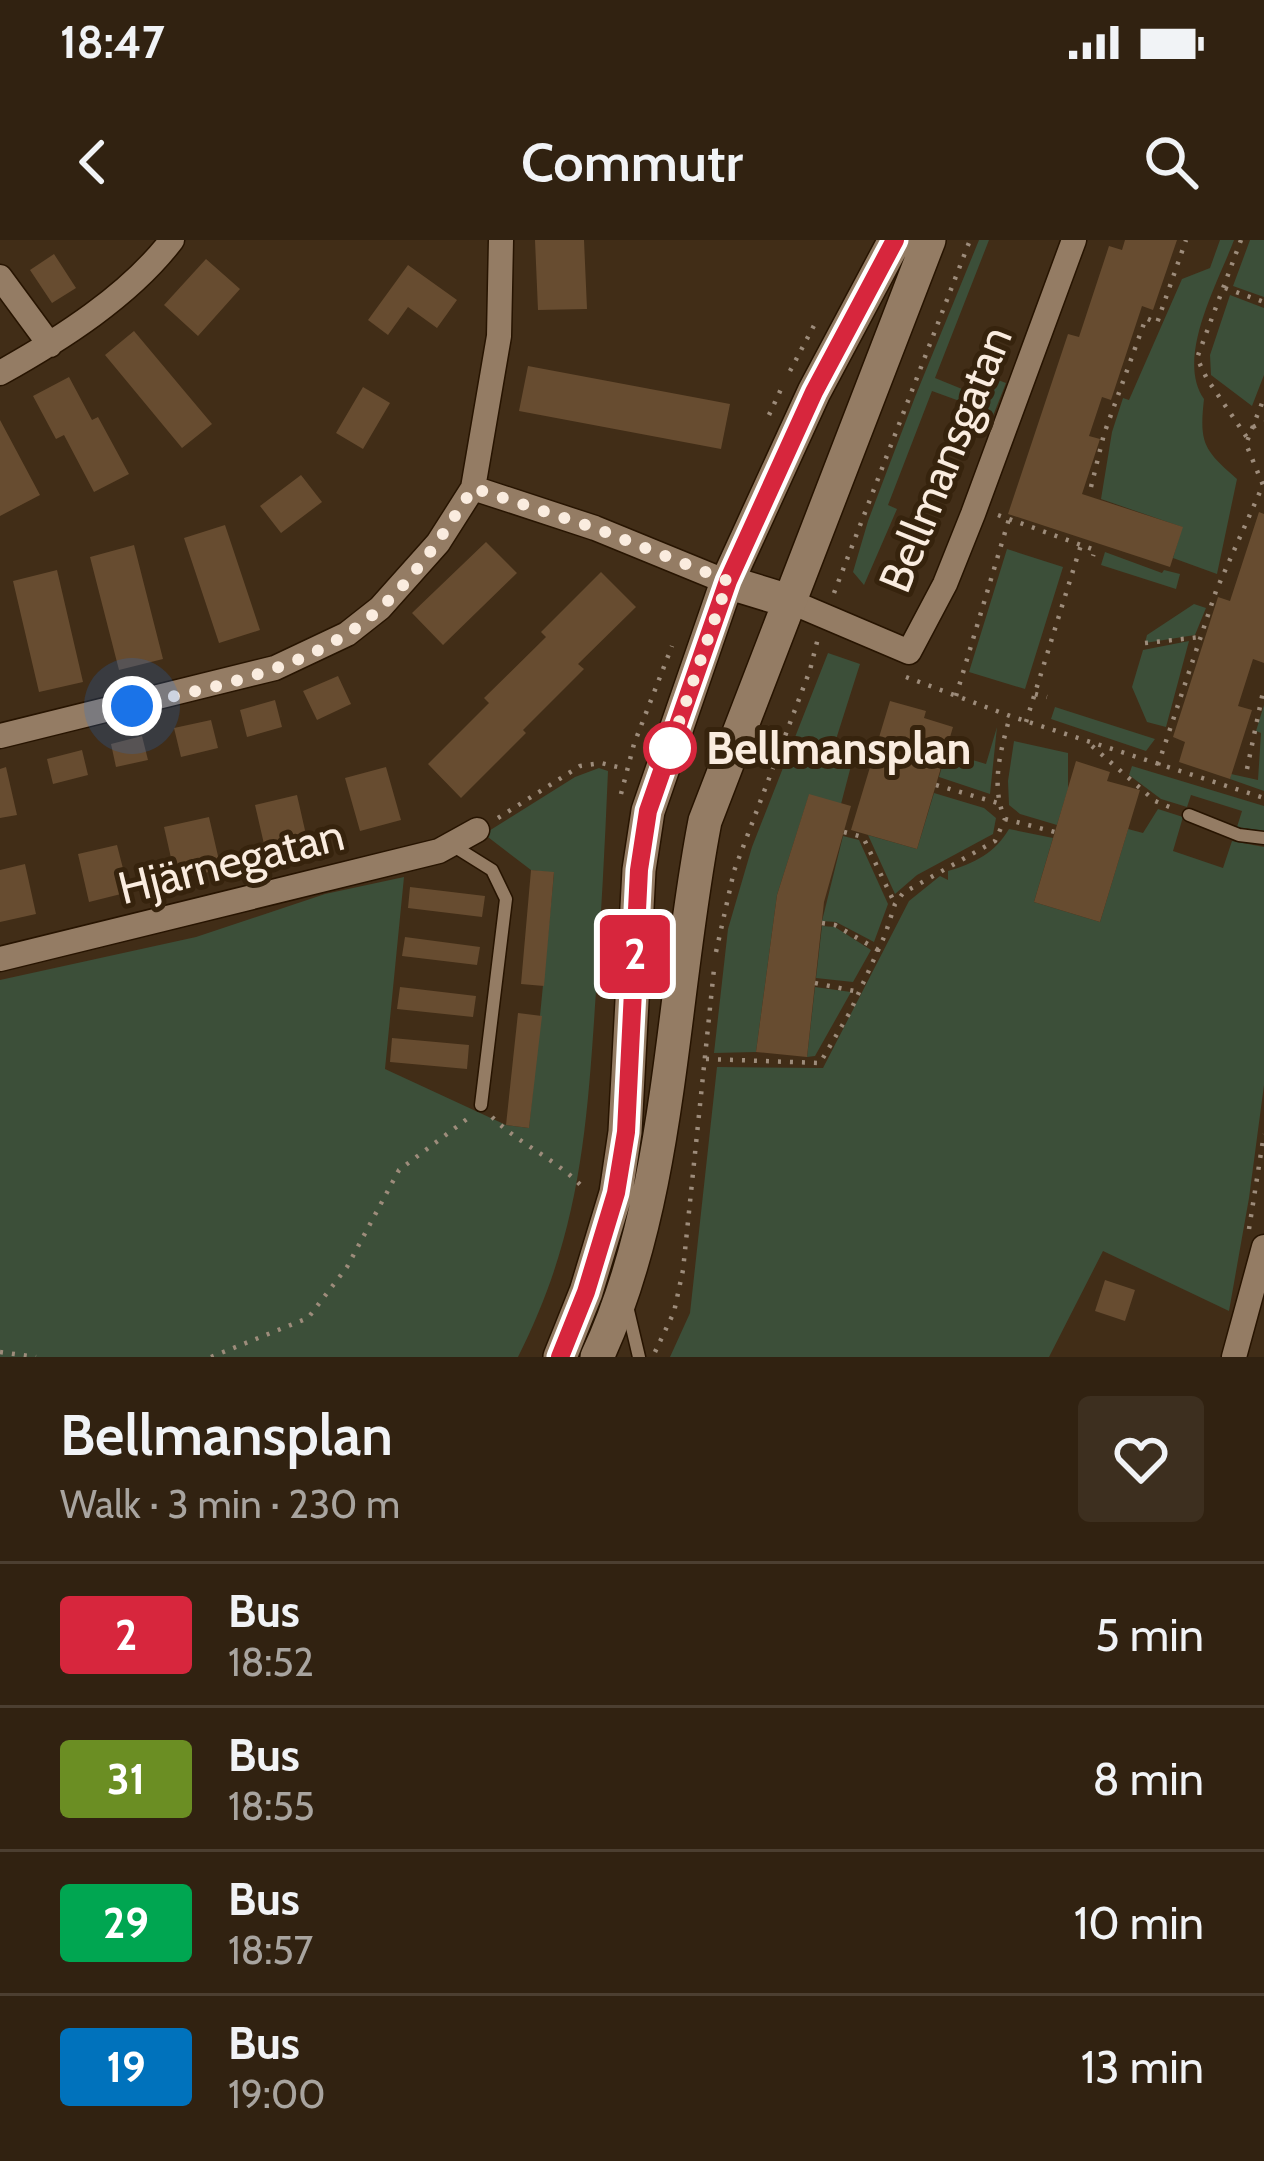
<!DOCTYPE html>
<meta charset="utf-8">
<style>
body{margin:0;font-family:Cabin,sans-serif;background:#3d2f1f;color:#f1f3f6;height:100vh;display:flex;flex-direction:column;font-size:45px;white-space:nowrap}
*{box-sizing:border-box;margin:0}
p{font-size:39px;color:#a8a49f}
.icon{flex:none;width:66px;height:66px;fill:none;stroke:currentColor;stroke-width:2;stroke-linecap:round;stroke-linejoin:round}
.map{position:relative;height:1117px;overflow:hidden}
.side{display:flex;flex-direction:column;background:#312211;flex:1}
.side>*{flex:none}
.badge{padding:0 24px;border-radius:9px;font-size:42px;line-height:78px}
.you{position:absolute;width:60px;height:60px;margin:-30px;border:9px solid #fff;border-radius:50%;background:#1a73e8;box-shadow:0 0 0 18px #1a73e833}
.map>.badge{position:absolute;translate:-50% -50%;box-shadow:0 0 0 6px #fff}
.round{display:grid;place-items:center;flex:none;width:126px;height:126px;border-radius:12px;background:#3d2f1f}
.head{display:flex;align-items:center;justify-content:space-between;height:204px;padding:0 60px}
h1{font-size:57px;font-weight:600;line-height:90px}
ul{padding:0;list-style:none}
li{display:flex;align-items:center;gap:36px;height:144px;padding:0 60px;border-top:3px solid #4c3f31}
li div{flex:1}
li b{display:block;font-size:45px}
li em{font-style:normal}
li .badge{min-width:132px;font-weight:700;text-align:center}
.status{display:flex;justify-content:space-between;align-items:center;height:84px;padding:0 60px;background:#312211;direction:ltr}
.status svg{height:33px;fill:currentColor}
header{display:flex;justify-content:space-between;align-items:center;height:156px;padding:0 60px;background:#312211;font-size:54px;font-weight:600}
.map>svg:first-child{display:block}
.green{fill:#3c4f39}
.building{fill:#674c30}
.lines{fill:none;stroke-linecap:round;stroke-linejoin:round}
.service-casing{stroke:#271401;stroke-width:15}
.minor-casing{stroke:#271401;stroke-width:27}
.secondary-casing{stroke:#271401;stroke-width:36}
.path{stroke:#9d8c7b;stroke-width:4.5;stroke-dasharray:3 9;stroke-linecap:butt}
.service{stroke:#947c64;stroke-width:12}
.minor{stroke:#947c64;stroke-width:24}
.secondary{stroke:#947c64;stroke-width:33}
.line-casing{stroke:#fff;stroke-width:27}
.line{stroke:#d7263d;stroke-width:18}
.walk{stroke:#faecdf;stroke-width:12;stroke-dasharray:0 21.6}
.stop-dot{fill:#fff;stroke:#d7263d;stroke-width:6}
.labels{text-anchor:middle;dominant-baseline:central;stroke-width:10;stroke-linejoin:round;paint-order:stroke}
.street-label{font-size:45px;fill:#faecdf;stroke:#36230d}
.stop-label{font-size:45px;font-weight:bold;fill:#faecdf;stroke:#36230d;text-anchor:start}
</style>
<div class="status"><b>18:47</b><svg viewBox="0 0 49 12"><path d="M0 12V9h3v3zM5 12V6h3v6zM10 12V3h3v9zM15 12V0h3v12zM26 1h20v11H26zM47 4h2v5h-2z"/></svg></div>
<header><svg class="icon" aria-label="back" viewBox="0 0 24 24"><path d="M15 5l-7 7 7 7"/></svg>Commutr<svg class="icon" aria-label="search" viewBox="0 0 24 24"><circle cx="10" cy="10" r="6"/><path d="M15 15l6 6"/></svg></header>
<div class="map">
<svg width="1264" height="1117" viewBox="0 0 1264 1117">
<rect width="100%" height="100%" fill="#412d17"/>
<path class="green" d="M979 0H989L935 138 989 160 998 140 1006 143 987 191 981 188 987 171 932 151 888 265 897 269 864 345 853 332 868 281 915 157Z
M1220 0H1234C1218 43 1175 118 1204 159 1199 204 1204 210 1237 239L1217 334 1173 318 1182 287 1101 259 1112 192 1123 158 1129 160 1182 39 1210 28Z
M1250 0H1264V57L1233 46Z
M1230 55 1264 68V135L1252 166 1211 135 1210 115Z
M1007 309 1063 327 1025 449 969 432Z
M1105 312 1162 333 1164 330 1180 334 1176 349 1101 325Z
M1194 364 1206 368 1195 395 1145 403 1147 395Z
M1189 401 1166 487 1147 482 1132 447 1143 410Z
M828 413 860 424 831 515 852 522 841 564 809 555 777 655 756 812 714 813 728 689 752 607Z
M1264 465V551L1230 539 1231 534 1258 540 1261 493 1256 491Z
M1055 467 1155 499 1146 511 1051 479Z
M997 487 990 554 939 537 946 512 986 524Z
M1014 501 1068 513V549L1057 585 1020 574 1009 565 1008 541Z
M1132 526 1264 566V591L1237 587 1242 571 1191 555 1187 567 1161 559 1129 535Z
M599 528 608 531C605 604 601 678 596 751 587 888 581 992 518 1117H0V740L196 697 325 654 404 637 385 829 506 885 529 888 554 633 531 630 484 594 575 537Z
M934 553 984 568 996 578 993 594 917 635 895 654 868 595 917 609Z
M1158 569 1183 577 1173 611 1223 628 1232 601 1264 607V845L1249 958 1229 1071 1103 1011 1049 1117H670L690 1073 717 827 823 828 909 661 940 636 948 640V631C975 623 995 613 1009 589L1053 598 1034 662 1100 682 1128 589 1143 593Z
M843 596 859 600 888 664 874 702 836 682 822 681Z
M822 686 835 687 871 710 853 742 816 738Z
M815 747 851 752 815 816 807 817Z"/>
<path class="building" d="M535 0H584L587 69 538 70Z
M1125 0H1177L1153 70 1142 66 1111 160 1102 157 1089 196 1100 199 1082 254 1183 287 1170 327 1008 274 1068 94 1079 97 1109 6 1122 10Z
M54 14 76 48 52 63 30 30Z
M206 19 240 49 198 96 164 65Z
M408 25 457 60 437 88 408 67 388 95 368 80Z
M134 91 212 184 182 208 105 115Z
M528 126 730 164 721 209 519 171Z
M69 137 92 180 98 177 129 234 94 252 64 195 56 199 33 156Z
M363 147 390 163 363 209 336 193Z
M0 180 40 255 0 276Z
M301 235 322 262 281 293 260 266Z
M1259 272 1264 274V423L1253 419 1238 466 1252 470 1230 539 1179 522 1185 502 1173 497 1218 357 1230 361Z
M225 285 260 390 219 403 184 298Z
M486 302 517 333 443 405 412 373Z
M134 305 163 419 119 430 90 317Z
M57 330 83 442 39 452 13 341Z
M601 332 636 367 578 424 584 429 523 490 526 493 461 558 428 524 489 463 484 458 546 397 541 392Z
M338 436 351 464 317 480 303 451Z
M275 460 282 487 247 497 240 470Z
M890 461 926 471 924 478 953 487 917 609 851 590Z
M211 480 218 508 181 517 174 488Z
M142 496 148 520 116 527 111 504Z
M82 510 88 535 53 544 47 519Z
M1076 521 1110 532 1107 541 1140 550 1100 682 1034 662Z
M6 527 17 575 0 578V529Z
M386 527 401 580 360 591 345 538Z
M809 554 851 566 824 662 807 817 756 812 777 655Z
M297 555 309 608 267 617 255 565Z
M209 577 221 629 176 640 164 587Z
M117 605 129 652 89 662 78 614Z
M25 624 36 674 0 682V630Z
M531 630 554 632 544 746 521 744Z
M410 647 485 656 482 677 408 668Z
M405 697 480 707 477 725 402 716Z
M400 747 476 756 473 777 397 769Z
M518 773 542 776 529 888 506 885Z
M392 798 469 805 467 829 390 822Z
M1105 1040 1135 1050 1125 1081 1095 1071Z"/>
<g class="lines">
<g class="service-casing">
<path id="service" d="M1189 575 1239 595 1264 598
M452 605 492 630 506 659 481 865
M627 1066 639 1117"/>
</g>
<g class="minor-casing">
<path id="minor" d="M0 37 50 105
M0 133C61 99 129 56 172 0
M473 248 595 288 727 342
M789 361 909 412 945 344 973 274 1074 0
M0 496 275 428 347 394 380 368 438 303 473 248 499 96 501 0
M0 719 439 611 477 590
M1234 1117 1264 1007"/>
</g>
<g class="secondary-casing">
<path id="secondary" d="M727 342 789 361
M560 1117 586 1052 616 953 625 892 639 630 648 571 727 342 814 152 895 0
M597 1117C672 957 671 754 705 581L929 0"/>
</g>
<path class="path" d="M1241 0 1197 118 1207 139 1248 199
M1225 48 1264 62
M790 131 818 78
M769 175 782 147
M1253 187 1264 182
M1091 247 1104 194 1146 78 1157 83 1186 0
M998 275 1095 310 1093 316
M834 353 970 0
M1145 403 1201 397
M906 437 1010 476 1264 558
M1035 454 1047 457
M956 456 1009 279
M1026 482 1081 305
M1092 506 1155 561 1172 568
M1158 525 1216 351 1263 245 1246 204 1264 158
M1247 529 1264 447
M936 545 998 563
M621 554 634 504 672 406
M498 578 580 526 601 523 626 529
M1005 579 1055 592
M844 592 863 597 895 664
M822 683 835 685 878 710
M716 712 734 631 810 430 818 398
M815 743 859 752
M706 819 820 823 850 772 885 695 895 664 903 653 995 601 1005 579C990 545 1001 510 1010 476
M492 877C521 906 559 920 586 951
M1249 989 1264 894
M0 1112 36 1117
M655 1112 674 1072 683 1030 714 729
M211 1117 308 1078 347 1027 399 930 467 879"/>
<use href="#service" class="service"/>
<use href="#minor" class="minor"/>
<use href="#secondary" class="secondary"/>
</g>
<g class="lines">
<g class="line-casing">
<path id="line" d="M560 1117 586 1052 616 953 626 892 639 630 648 571 728 341 814 152 895 0"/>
</g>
<use href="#line" class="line"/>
<path class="walk" d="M132 466C203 449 283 435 345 395 401 360 438 303 473 248L595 288 728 341 670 508"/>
</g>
<circle class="stop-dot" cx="670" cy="508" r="24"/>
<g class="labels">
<g class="street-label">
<text transform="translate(945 219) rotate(-68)">Bellmansgatan</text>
<text transform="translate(231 621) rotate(-14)">Hjärnegatan</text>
</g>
<g class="stop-label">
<text x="706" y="508">Bellmansplan</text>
</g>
</g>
</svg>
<div class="you" style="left:132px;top:466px"></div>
<b class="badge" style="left:635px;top:714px;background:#d7263d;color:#fff">2</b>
</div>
<section class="side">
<div class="head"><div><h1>Bellmansplan</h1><p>Walk · 3 min · 230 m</p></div><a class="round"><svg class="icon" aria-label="heart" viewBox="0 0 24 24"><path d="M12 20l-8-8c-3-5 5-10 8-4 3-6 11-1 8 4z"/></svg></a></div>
<ul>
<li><span class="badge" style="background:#d7263d;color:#fff">2</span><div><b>Bus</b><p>18:52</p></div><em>5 min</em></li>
<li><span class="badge" style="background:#6b8e23;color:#fff">31</span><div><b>Bus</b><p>18:55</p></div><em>8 min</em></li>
<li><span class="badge" style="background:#00a651;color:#fff">29</span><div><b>Bus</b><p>18:57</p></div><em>10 min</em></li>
<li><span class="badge" style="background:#0072bc;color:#fff">19</span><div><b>Bus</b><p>19:00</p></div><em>13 min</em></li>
</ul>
</section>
